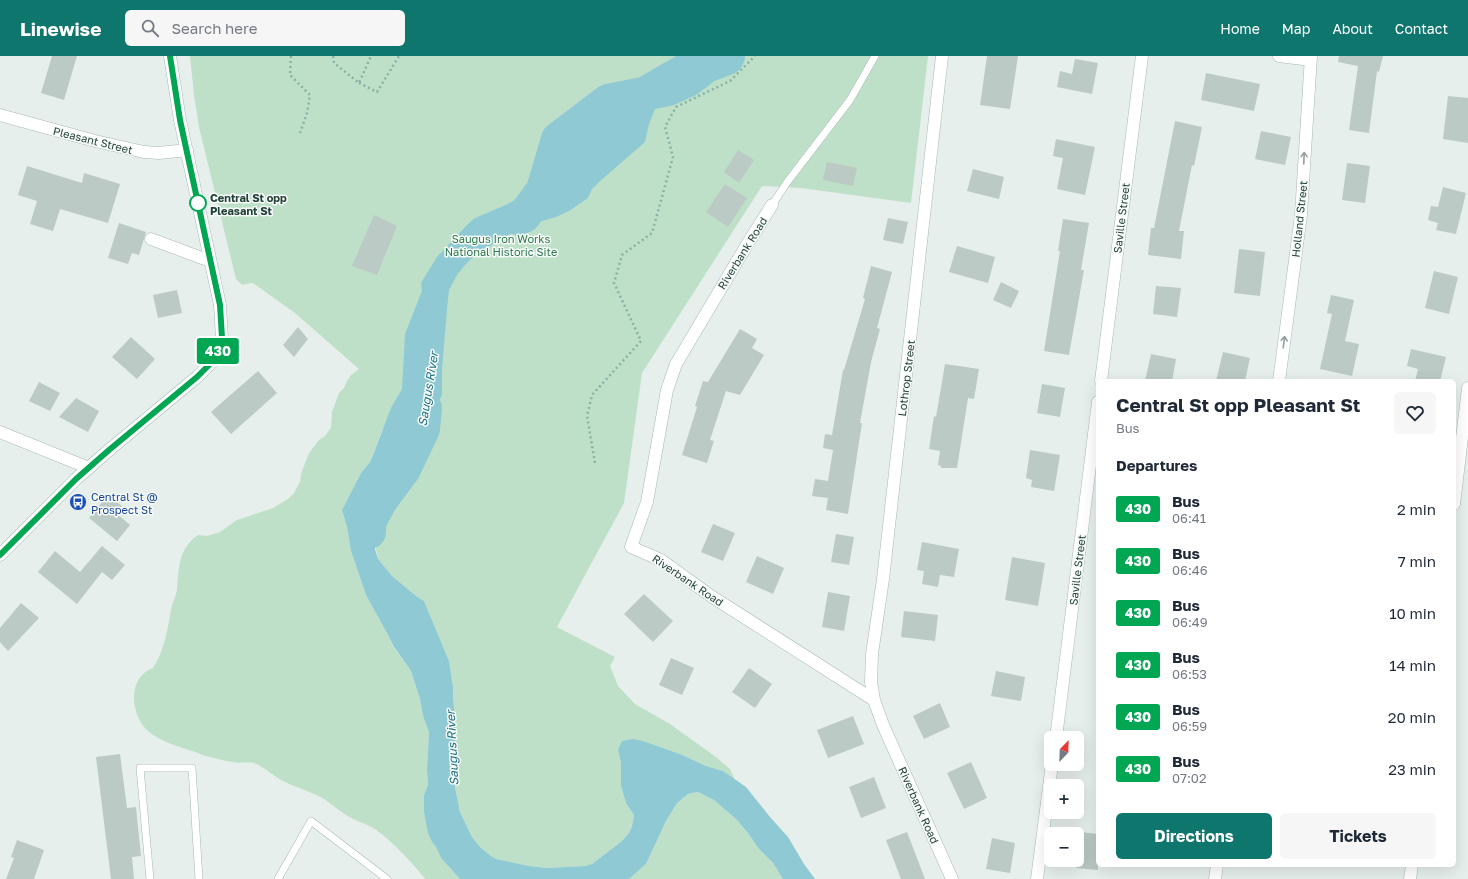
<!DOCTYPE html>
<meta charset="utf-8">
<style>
body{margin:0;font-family:"Golos Text",sans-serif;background:#f6f6f7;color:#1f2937;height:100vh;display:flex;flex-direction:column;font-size:15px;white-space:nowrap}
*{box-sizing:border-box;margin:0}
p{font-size:13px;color:#747a83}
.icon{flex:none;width:22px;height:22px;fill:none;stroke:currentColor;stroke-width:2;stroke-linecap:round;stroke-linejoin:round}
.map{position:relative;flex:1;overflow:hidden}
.details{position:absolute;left:1096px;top:323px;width:360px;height:488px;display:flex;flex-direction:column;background:#fff;border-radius:6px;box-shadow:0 4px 16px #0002}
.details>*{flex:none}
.badge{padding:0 8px;border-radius:3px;font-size:14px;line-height:26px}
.needle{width:26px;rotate:23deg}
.fabs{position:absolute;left:1044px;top:675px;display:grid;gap:8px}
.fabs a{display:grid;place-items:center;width:40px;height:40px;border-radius:6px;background:#fff;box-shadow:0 4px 16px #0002;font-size:20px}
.map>.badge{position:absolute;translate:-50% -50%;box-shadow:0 0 0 2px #fff}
h2{padding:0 20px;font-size:15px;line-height:36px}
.round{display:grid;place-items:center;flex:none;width:42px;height:42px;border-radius:6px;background:#f6f6f7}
.head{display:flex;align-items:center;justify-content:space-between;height:68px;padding:0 20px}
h1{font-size:19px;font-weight:700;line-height:30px}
.cta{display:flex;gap:8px;margin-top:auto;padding:8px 20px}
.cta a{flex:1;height:46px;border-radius:6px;background:#0f766e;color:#fff;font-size:16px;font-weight:700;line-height:46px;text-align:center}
.cta a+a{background:#f6f6f7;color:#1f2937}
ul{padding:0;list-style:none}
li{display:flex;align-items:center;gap:12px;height:52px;padding:0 20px}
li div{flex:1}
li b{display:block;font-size:15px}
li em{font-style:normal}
li .badge{min-width:44px;font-weight:700;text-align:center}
header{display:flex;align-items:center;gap:24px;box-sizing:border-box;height:56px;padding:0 20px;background:#0f766e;color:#fff}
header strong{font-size:19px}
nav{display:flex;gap:22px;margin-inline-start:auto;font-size:14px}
.search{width:280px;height:36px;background:#f6f6f7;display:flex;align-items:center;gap:10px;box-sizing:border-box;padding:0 14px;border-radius:6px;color:#747a83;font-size:15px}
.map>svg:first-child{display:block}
.green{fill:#bfe0c8}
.water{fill:#8ec9d4}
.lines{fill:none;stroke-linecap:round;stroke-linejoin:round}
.river{stroke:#8ec9d4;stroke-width:34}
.building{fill:#bbcac4}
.lane-casing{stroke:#a8b8b2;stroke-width:8}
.street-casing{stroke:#a8b8b2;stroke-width:13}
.secondary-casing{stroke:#a4bbb3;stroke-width:13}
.path{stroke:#86b3a5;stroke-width:2.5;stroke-dasharray:2 3;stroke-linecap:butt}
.lane{stroke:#fff;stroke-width:7}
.street{stroke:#fff;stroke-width:12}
.secondary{stroke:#fff;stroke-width:12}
.oneway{stroke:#92a09c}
.line-casing{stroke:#fff;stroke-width:9}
.line{stroke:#00a651;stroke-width:6}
.stop-dot{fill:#fff;stroke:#00a651;stroke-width:2}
.labels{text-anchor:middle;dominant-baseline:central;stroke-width:3;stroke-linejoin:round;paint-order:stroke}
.street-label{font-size:11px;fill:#24423a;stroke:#f7fbf9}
.stop-label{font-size:11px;font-weight:bold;fill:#24423a;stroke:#f7fbf9;text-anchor:start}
.park-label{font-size:11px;fill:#2d7a4b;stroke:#f7fbf9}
.transit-label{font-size:11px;fill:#164399;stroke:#f7fbf9;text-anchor:start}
.water-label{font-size:12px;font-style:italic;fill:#1c6f80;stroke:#f7fbf9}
</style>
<header>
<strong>Linewise</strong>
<div class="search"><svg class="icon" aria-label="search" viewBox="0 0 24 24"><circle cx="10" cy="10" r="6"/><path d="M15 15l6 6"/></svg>Search here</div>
<nav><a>Home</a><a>Map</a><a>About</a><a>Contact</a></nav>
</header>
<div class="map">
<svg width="1468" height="823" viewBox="0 0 1468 823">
<rect width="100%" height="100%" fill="#e6efeb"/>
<path class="green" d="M190 0H928L911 147 801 132 762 130 642 317 624 447 557 571 615 601 610 610 618 630 635 648 670 668 716 701 730 713 735 724 723 715 706 710 680 698 643 685 618 694 621 707V730L626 747 634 759 632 769 629 777 622 785 592 808 585 810 546 812 529 810 496 803 491 800 480 791 472 781 460 756 455 731V662L453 641V631L449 605 424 545 416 540 392 520 378 503 376 493 375 477 376 467 384 442 427 374 383 372 370 406 361 417 342 454 347 471 351 495 366 539 388 579 394 592 411 615 420 643 423 660 429 676 427 714 428 729 424 739V756L432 786 436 791 441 802 460 823H425C416 810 387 780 373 772 365 767 355 765 346 759 338 754 332 748 324 743 312 736 298 732 285 726 274 721 265 711 254 707 248 705 240 708 233 706 224 705 215 702 206 700 201 699 197 696 192 695 177 690 161 686 148 675 130 659 127 621 153 612 165 594 168 570 172 549 174 544 176 539 177 534 179 512 178 493 198 479L207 480 220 476 237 464 273 452 288 443 294 437 300 426 301 418 309 397 319 384 325 380 331 372 332 356 339 337 344 332 347 325 351 319 359 313 295 257 253 227H251L242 229 236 223 199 71 194 39Z
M698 736 714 744 736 763 748 777 759 793 773 807 783 823H629L646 808 666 765 677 747 688 738Z"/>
<path class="water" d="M676 0H725L710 11 703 19 665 44 655 53 649 68 645 86 598 127 592 133 588 142 569 155 556 161 531 168 500 183 490 190 479 195 465 209 457 219 449 234 447 253 442 313V339L430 363 427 374 384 442 376 467 375 477V493L378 503 392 520 416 540 424 545 449 605 453 631V641L455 662V731L460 756 472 781 480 791 491 800 496 803 529 810 546 812 585 810 592 808 622 785 629 777 632 770 634 759 626 747 621 730V707L618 694 622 685 633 683 643 685 680 698 706 710 723 715 746 731 770 761 788 781 804 808 815 823H783L773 807 759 793 748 777 736 763 714 744 698 736 688 738 677 747 666 765 646 808 629 823H460L441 802 436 791 432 786 428 777 424 756V739L428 729 427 714 429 676 423 660 420 643 411 615 394 591 388 579 366 539 351 495 347 471 342 454 361 417 370 406 373 399 391 352 402 333 405 278 422 235 421 227 437 201 468 168 475 162 501 151 534 135 556 119 566 102 619 33Z"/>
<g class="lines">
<path class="river" d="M518 162 524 160 543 134 558 83 608 45 668 33 688 24 706 10 727 2 728 0
M369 476V466L381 444 404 413 423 373 425 352"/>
</g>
<path class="building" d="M52 0H77L64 44 41 37Z
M987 0H1018L1010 53 980 49Z
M1339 0H1383L1379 16 1377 15 1369 77 1349 74 1358 10 1338 6Z
M1075 3 1098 7 1092 38 1057 31 1060 15 1072 18Z
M1206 17 1260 28 1254 55 1201 44Z
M1448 40 1468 42V87L1443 83Z
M1175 65 1202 71 1194 110 1192 109 1179 175H1184L1181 203 1148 199 1151 172H1154Z
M1261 75 1291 81 1285 109 1255 103Z
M1056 83 1095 91 1085 139 1057 133 1063 102 1053 100Z
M738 94 754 104 739 127 724 116Z
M827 106 857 112 853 130 823 124Z
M1347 107 1370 110 1365 147 1342 144Z
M27 110 82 127 84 117 120 128 108 167 60 153 53 175 30 168 37 145 18 139Z
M973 113 1004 121 999 143 967 135Z
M725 128 747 142 728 171 706 156Z
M1443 131 1466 137 1456 178 1436 174 1438 167 1428 164 1431 150 1438 151Z
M374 159 397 170 377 219 352 210Z
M888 162 908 166 903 188 883 184Z
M1063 163 1089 167 1081 214H1084L1069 299 1044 295 1060 195H1058Z
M119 167 146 176 139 199 132 197 128 208 108 202Z
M957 190 995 201 988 227 949 216Z
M1239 193 1265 196 1260 240 1234 237Z
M871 210 892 216 877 272 880 273 871 306 860 367H862L848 458 826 454 828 442 812 440 815 423 828 425 833 394 823 392 825 378 832 379 843 314H844L865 243 863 242Z
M1434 215 1458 221 1449 258 1425 252Z
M1001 226 1019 235 1011 252 993 244Z
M1156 230 1181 232 1177 261 1153 258Z
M177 234 182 257 158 262 153 239Z
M1331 239 1354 244 1345 285 1359 288 1352 320 1320 313 1332 258 1327 257Z
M298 271 308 283 294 301 283 289Z
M740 273 757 283 752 292 764 299 740 339 726 335 710 384 714 385 707 407 682 399 697 351 695 350 703 325 708 326Z
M131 281 155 303 137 323 112 301Z
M1411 293 1446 301 1440 325H1415L1418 313 1407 310Z
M1223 296 1250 302 1245 325H1216Z
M1151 298 1176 303 1172 325H1145Z
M945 308 979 313 974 343 968 342 957 412H941V410L938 409 940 395 929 393 934 360 936 361Z
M258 315 277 337 231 378 211 356Z
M39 326 60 337 50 355 29 345Z
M1042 328 1065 332 1060 361 1037 357Z
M76 342 99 355 88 376 59 361Z
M1030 394 1060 399 1054 435 1031 431 1032 424 1026 422Z
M108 439 122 450 116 457 130 469 117 485 89 462Z
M713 468 735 477 723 505 701 496Z
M836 478 854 481 849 509 831 506Z
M922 486 959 493 954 521 940 519 938 531 922 528 924 515 917 514Z
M102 490 125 509 112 524 102 516 77 548 38 516 55 495 80 516Z
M757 500 784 512 773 538 746 526Z
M1012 501 1045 507 1038 550 1005 544Z
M828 536 850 540 844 575 822 571Z
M644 538 673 565 653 586 624 558Z
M21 547 39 562 8 595 0 586V572Z
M904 555 938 559 935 585 901 581Z
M671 602 694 612 682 639 659 629Z
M749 612 772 628 755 652 732 636Z
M996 615 1025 621 1021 645 991 640Z
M940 647 950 671 924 683 913 660Z
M853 660 864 688 828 702 817 674Z
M120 698 127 752 136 751 141 800 132 801 134 823H111L96 701Z
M971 706 987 742 964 753 947 717Z
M874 721 886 752 861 762 849 731Z
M907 776 925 823H901L886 784Z
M1080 776 1098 778V814L1076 812Z
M992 782 1015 787 1010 817 986 813Z
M17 784 44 794 34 823H6L14 802 11 801Z"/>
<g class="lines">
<g class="lane-casing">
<path id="lane" d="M772 149 788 125 850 44 875 0
M150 823 140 712H192L199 823
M278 823 311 765 387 823"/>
</g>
<g class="street-casing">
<path id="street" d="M1279 0 1311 4
M0 59 95 85 144 96 159 97 187 94
M772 149 748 187 676 308 667 334 647 446 631 491 661 504 711 540 874 644 883 669 952 823
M151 183 210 205
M1101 325 1142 0
M1279 325 1301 159 1311 0
M0 376 89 412
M1454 448 1468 332
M874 644 871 626 872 598 883 523 942 0
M1056 682 1098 346
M1037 823 1052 708
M1215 823 1217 809
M1410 823 1412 809"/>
</g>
<g class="secondary-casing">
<path id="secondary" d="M0 499 76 423 109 394 197 321 211 307 218 295 222 282 220 249 180 64 170 0"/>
</g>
<path class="path" d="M291 0 290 19 310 39 307 57 300 77
M333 0 334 7 359 27 371 0
M359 27 377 36 399 0
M595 407 587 360 592 339 641 285 614 227 622 199 652 177 673 101 665 71 676 51 730 25 755 0"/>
<use href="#lane" class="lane"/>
<use href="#street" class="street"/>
<use href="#secondary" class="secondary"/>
</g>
<defs><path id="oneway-shaft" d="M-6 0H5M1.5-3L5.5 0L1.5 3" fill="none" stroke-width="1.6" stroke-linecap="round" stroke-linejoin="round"/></defs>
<g class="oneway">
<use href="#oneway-shaft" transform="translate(1304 102) rotate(-88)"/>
<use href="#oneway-shaft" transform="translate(1284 286) rotate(-82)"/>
</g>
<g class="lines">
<g class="line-casing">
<path id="line" d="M0 499 76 423 109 394 197 321 211 307 218 295 222 282 220 249 180 64 170 0"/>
</g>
<use href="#line" class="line"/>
</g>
<defs>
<g id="bus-disc" transform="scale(0.9)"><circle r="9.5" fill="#1a4fb4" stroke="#f7fbf9"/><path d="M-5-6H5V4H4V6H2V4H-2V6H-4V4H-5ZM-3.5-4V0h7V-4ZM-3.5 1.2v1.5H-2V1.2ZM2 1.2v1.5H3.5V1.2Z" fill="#fff"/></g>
</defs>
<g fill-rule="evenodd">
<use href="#bus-disc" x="78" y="446"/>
</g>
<circle class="stop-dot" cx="198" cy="147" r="8"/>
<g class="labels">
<g class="street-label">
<text transform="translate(93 84) rotate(14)">Pleasant Street</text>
<text transform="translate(1121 162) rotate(-83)">Saville Street</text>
<text transform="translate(1299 163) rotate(-84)">Holland Street</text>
<text transform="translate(742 197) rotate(-58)">Riverbank Road</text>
<text transform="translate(906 322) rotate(-83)">Lothrop Street</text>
<text transform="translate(1077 514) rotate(-83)">Saville Street</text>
<text transform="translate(688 524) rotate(34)">Riverbank Road</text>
<text transform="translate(919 749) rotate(66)">Riverbank Road</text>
</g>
<g class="stop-label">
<text x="210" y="141">Central St opp<tspan x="210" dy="13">Pleasant St</tspan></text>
</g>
<g class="park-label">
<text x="501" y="182">Saugus Iron Works<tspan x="501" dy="13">National Historic Site</tspan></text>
</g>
<g class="transit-label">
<text x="91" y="440">Central St @<tspan x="91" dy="13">Prospect St</tspan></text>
</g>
<g class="water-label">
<text transform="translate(428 333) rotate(-81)">Saugus River</text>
<text transform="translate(452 692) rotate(-93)">Saugus River</text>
</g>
</g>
</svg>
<div class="fabs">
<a><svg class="needle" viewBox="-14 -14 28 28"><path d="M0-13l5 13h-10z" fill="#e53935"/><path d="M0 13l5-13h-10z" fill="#747a83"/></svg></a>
<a>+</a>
<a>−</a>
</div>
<b class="badge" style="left:218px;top:295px;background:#00a651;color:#fff">430</b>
<section class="details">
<div class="head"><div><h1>Central St opp Pleasant St</h1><p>Bus</p></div><a class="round"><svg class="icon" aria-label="heart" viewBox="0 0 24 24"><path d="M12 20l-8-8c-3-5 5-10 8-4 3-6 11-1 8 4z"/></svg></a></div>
<h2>Departures</h2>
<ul>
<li><span class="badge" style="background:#00a651;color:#fff">430</span><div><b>Bus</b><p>06:41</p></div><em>2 min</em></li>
<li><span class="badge" style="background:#00a651;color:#fff">430</span><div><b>Bus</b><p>06:46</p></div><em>7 min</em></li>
<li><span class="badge" style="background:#00a651;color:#fff">430</span><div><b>Bus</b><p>06:49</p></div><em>10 min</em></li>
<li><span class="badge" style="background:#00a651;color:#fff">430</span><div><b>Bus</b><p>06:53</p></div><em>14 min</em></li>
<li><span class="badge" style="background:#00a651;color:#fff">430</span><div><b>Bus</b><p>06:59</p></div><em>20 min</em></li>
<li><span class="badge" style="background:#00a651;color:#fff">430</span><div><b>Bus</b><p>07:02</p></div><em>23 min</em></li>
</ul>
<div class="cta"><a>Directions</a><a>Tickets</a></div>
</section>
</div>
